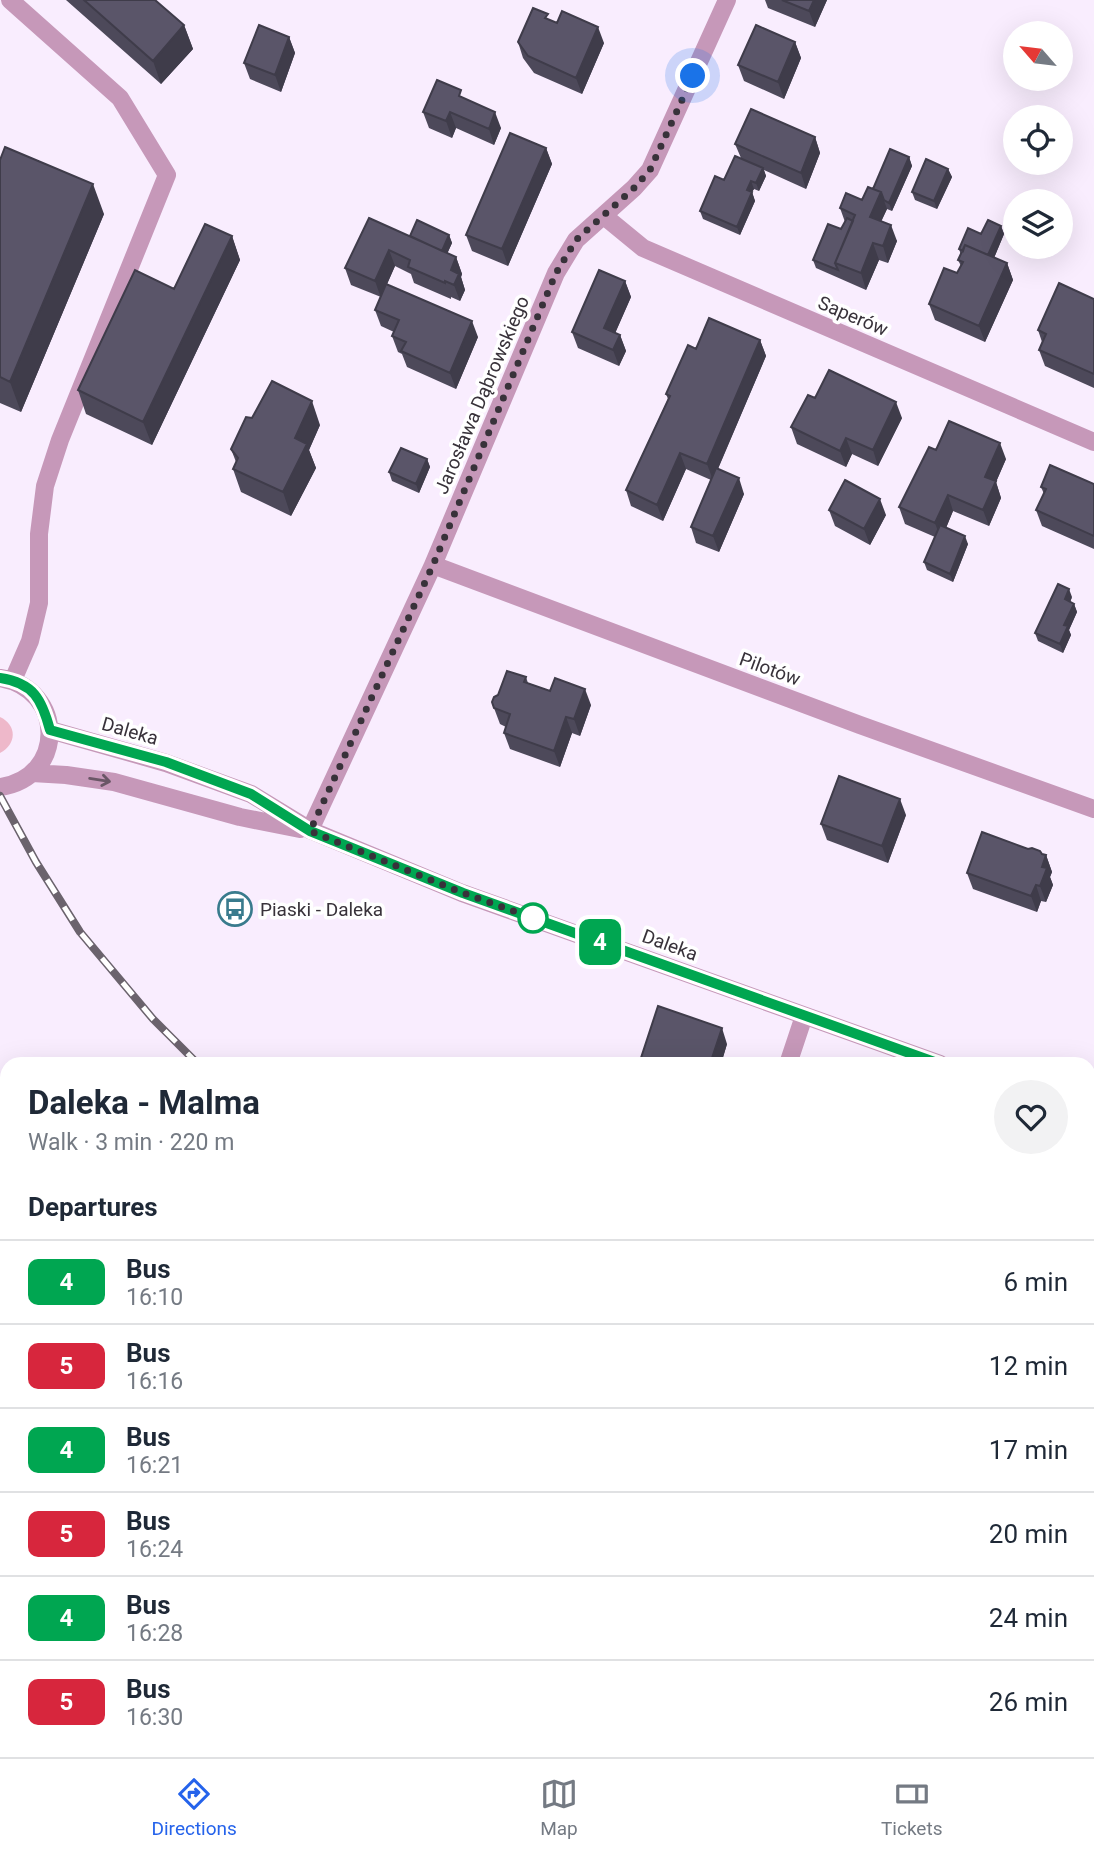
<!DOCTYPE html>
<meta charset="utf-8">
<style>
body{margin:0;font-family:Roboto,sans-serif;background:#f2f2f3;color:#1f2937;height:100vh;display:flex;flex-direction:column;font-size:26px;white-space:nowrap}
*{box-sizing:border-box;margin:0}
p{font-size:23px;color:#747a83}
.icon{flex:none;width:38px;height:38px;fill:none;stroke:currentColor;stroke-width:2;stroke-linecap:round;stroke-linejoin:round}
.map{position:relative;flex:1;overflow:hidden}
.details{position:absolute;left:0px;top:1057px;width:1096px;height:700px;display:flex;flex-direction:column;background:#fff;border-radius:21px 21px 0 0;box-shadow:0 7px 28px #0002}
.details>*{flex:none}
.badge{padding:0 14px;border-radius:10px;font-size:24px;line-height:46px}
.needle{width:46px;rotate:298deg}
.tools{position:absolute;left:1003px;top:21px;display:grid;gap:14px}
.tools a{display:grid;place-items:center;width:70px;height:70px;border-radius:50%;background:#fff;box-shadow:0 7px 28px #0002;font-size:35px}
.you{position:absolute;width:35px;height:35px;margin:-18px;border:5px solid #fff;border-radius:50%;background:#1a73e8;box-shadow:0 0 0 10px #1a73e833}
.map>.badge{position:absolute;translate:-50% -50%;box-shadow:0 0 0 4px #fff}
h2{padding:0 28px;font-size:26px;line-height:63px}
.round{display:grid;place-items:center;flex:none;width:74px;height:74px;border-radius:37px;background:#f2f2f3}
.overview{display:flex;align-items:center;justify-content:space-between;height:119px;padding:0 28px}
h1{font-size:33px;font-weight:700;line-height:52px}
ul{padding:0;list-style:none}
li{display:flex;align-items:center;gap:21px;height:84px;padding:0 28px;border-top:2px solid #e0e1e3}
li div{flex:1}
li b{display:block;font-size:26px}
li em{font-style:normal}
li .badge{min-width:77px;font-weight:700;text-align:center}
.menu{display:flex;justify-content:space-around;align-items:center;height:98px;border-top:2px solid #e0e1e3;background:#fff;font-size:19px;color:#747a83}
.menu a{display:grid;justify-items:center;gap:4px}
.menu .current{color:#2563eb}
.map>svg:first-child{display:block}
.green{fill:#eeb8ca}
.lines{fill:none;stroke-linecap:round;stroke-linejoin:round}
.minor{stroke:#c698b9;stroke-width:18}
.rail-casing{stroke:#6b636d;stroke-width:8}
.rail{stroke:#fff;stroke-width:5;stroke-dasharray:16;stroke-linecap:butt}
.wall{fill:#4d495a}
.shaded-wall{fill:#3f3c4a}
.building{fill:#5a5569;stroke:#3f3c4a;stroke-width:2}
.oneway{stroke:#6a5666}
.line-casing{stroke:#fff;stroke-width:16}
.line{stroke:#00a651;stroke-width:10}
.walk{stroke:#38323a;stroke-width:7;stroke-dasharray:0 12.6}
.stop-dot{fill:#fff;stroke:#00a651;stroke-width:3.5}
.labels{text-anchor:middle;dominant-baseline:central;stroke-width:7;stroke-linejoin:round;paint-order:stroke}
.street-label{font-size:19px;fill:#38323a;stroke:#fff}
.poi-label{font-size:19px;fill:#38323a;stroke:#fff;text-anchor:start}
</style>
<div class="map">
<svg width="1094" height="1757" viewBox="0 0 1094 1757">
<rect width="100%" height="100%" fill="#f9edfe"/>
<path class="green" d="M0 717C17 725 17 744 0 753Z"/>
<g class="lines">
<path class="minor" d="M10 0 120 98 167 175 60 440 45 486 39 534V603L30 641 13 680
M604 216 643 248 1094 442
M433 565 860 725 1094 809
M0 678C66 689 66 778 0 787
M50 730 166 763 251 794 310 830 462 893 940 1064
M32 773 66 775 114 782 240 817 300 829
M310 830 433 565 556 273 576 240 634 188 650 170 727 0
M788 1064 804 1016
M1088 1116 1094 1118"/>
<g class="rail-casing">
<path id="rail" d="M0 796 36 862 80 932 153 1019 198 1064
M1088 1488 1094 1489"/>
</g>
<use href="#rail" class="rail"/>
</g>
<path class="wall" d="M66 0H155L184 25 193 49 161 84Z
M765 0H827L815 27 768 8Z
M550 20 604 43 582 94 534 73 523 58 518 42Z
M289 37 295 53 281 92 250 79 244 63Z
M795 42 801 58 784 99 744 81 738 65Z
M464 99 501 128 494 145 456 128 452 138 429 128 423 112Z
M815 137 820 153 806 189 764 170 766 176 759 191 754 189 752 192 755 201 740 235 703 219 700 211 741 158 735 144Z
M546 148 552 164 508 266 472 251 466 235Z
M909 157 912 166 892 211 887 209 881 221 897 241 888 263 879 260 866 290 816 268 813 260 841 229 845 222 840 208 862 200Z
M0 159 104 214 21 412 0 403Z
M948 169 952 177 937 209 915 200 912 192Z
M1001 226 1004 234 994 258 1007 263 1013 280 985 342 935 320 929 304 957 273 961 266 958 260 961 255 959 249 981 234Z
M449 235 452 243 447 254 456 257 462 274 461 277 465 290 460 301 451 297V299L414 283 411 274 395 266 387 284 478 337 456 389 407 367 402 354 398 352 392 336 394 332 381 326 375 310 381 297 351 285 345 268 410 236Z
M232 236 240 260 152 445 86 414 78 390 174 289Z
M625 281 631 297 615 333 620 335 626 351 619 366 578 348 572 332Z
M1094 299V388L1045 366 1039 350 1042 342 1038 330Z
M760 340 766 356 718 469 744 494 719 552 696 543 691 527 711 480 686 469 663 521 631 506 626 490 668 399 666 394 696 349Z
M815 398 902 418 878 466 852 454 846 467 797 444 791 427Z
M320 425 309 450 316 468 291 516 241 492 233 469 236 462 231 449Z
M936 450 1006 459 996 482 1001 498 989 526 953 511 946 528 968 544 953 582 927 570 924 562 935 537 905 524 899 507Z
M427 459 430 467 419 493 392 481 389 472Z
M1094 484V549L1042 526 1036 510 1044 494 1041 487Z
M829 510 886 515 870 545 835 526Z
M1072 597 1070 602 1074 604 1077 612 1069 630 1071 635 1063 653 1038 641 1035 633Z
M526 677 528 683 591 705 580 736 572 733 560 767 510 749 504 733 506 727 500 724 494 708 498 695Z
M906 815 888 863 827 840 821 824Z
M1042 854 1046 855 1052 872 1050 877 1053 885 1046 902 1041 901 1037 912 973 889 967 873Z
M727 1044 721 1064H643L641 1058Z
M1088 1196 1094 1198V1351L1088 1349Z
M0 1545 7 1549V1657L0 1653Z"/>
<path class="shaded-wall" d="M814 0H827L815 27 809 11Z
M184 25 193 49 161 84 153 61Z
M598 27 604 43 582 94 576 78Z
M289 37 295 53 281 92 275 75Z
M795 42 801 58 784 99 778 82Z
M450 112 456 128 452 138 446 121Z
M495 112 501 128 494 145 489 129Z
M815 137 820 153 806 189 801 173Z
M546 148 552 164 508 266 502 249Z
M909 157 912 166 892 211 889 203Z
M763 168 766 176 759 191 756 183Z
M948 169 952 177 937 209 934 201Z
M751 181 754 189 752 192 755 201 740 235 737 227 747 190Z
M93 184 104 214 21 412 10 382Z
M881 192 887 209 876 233 870 217Z
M891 225 897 241 888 263 883 246Z
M1001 226 1004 234 989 270 986 261Z
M449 235 452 243 442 265 439 256Z
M232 236 240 260 152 445 143 422Z
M873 243 879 260 866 290 861 273Z
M389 250 395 266 381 298 375 281Z
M456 257 462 274 461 277 465 290 460 301 454 285 451 270Z
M1007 263 1013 280 985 342 979 326Z
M625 281 631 297 610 345 604 328Z
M472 321 478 337 456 389 450 373Z
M620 335 626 351 619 366 613 350Z
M760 340 766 356 713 480 707 464Z
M312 401 320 425 309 450 316 468 291 516 283 492 295 438Z
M896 402 902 418 878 466 873 450Z
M846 438 852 454 846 467 840 451Z
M1000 443 1006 459 996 482 1001 498 989 526 983 510 985 477Z
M680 453 686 469 663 521 657 505Z
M427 459 430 467 419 493 416 484Z
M739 478 744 494 719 552 713 536Z
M948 495 953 511 941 540 935 523Z
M880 499 886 515 870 545 864 529Z
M965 536 968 544 953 582 950 574Z
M1069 589 1072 597 1068 608 1065 599Z
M1074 604 1077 612 1069 630 1071 635 1063 653 1060 644 1064 625Z
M585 689 591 705 580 736 574 719Z
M566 717 572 733 560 767 554 751Z
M900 799 906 815 888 863 882 846Z
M1046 855 1052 872 1050 877 1053 885 1046 902 1040 886 1042 867Z
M1036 885 1041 901 1037 912 1031 896Z
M722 1028 727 1044 721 1064H710Z
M40 1750H50L53 1757H36Z
M505 1750H521L519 1757H503Z
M685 1750H706L703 1757H682Z
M1048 1750H1069L1067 1757H1046Z"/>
<path class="building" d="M84 0H155L184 25 153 61Z
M782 0H814L809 11Z
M533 8 548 14 545 18 557 23 562 11 598 27 576 78 528 56 518 42Z
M259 25 289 37 275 75 244 63Z
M756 25 795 42 778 82 738 65Z
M437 80 461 90 459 96 495 112 489 129 450 112 446 121 423 112Z
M751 109 815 137 801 173 735 144Z
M510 133 546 148 502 249 466 235Z
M5 147 93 184 10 382 0 377V160Z
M890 149 909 157 889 203 884 200 881 192 873 189Z
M735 156 763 168 756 183 751 181 747 190 752 192 737 227 700 211 715 176 724 180Z
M926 159 948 169 934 201 912 192Z
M868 187 881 192 870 217 891 225 883 246 873 243 861 273 835 263 855 215 840 208 846 193 862 200Z
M369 218 456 257 451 270 459 274 454 285 445 281V283L408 267 410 260 389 250 375 281 345 268Z
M847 218 853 221 835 263 838 270 813 260 828 224 841 229Z
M417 220 449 235 442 251 410 236Z
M988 220 1001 226 988 255 965 245 963 251 959 249 968 228 981 234Z
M205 224 232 236 143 422 78 390 135 270 174 289Z
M965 245 1007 263 979 326 929 304 944 268 957 273 963 262 958 260Z
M599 270 625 281 604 328 620 335 613 350 572 332Z
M1059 283 1094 299V374L1039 350 1046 334 1038 330Z
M386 284 472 321 450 373 401 351 406 342 392 336 399 320 375 310Z
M709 318 760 340 707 464 680 453 657 505 626 490 670 396 666 394 688 345 696 349Z
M829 370 896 402 873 450 846 438 840 451 791 427 808 395 815 398Z
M272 381 312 401 295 438 307 444 283 492 233 469 238 458 231 449 246 417 252 418Z
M949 421 1000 443 985 477 996 481 983 510 948 495 935 523 899 507 929 447 936 450Z
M401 448 427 459 416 484 389 472Z
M1050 465 1094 484V536L1036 510 1046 489 1041 487Z
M716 468 739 478 713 536 691 527Z
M845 480 880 499 864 529 829 510Z
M940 525 965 536 950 574 924 562Z
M1058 584 1069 589 1065 599 1074 604 1064 625 1068 626 1060 644 1035 633Z
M507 671 526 677 524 682 550 691 555 678 585 689 574 719 566 717 554 751 504 733 510 714 494 708 492 702 494 697 498 695Z
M839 776 900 799 882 846 821 824Z
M982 832 1028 849 1032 848 1040 851 1042 854 1046 855 1042 867 1047 868 1040 886 1036 885 1031 896 967 873Z
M658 1006 722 1028 710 1064H658L641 1058Z
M1088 1196 1094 1198V1325L1088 1323Z
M0 1545 7 1549V1633L0 1629Z
M0 1714 7 1718V1750H40L36 1757H0Z
M1094 1727V1757H1084L1086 1750H1088V1743Z
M133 1750H158L171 1757H129Z
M474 1750H505L503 1757H471Z
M552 1750H685L682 1757H550Z
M720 1750H1048L1046 1757H717Z"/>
<defs><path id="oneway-shaft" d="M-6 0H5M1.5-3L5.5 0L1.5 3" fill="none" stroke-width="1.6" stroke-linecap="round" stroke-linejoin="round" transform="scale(1.75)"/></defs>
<use class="oneway" href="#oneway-shaft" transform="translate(100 780) rotate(9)"/>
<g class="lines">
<g class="line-casing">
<path id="line" d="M0 678C34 683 42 700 50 730L166 762 251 794 310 831 463 893 940 1064"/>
</g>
<use href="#line" class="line"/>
<path class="walk" d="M533 918 541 921 463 893 310 831 433 565 556 273 576 240 634 188 650 170 693 76"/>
</g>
<defs>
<g id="bus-ring" transform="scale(1.75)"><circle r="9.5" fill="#fff" stroke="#397b8d" stroke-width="1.5"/><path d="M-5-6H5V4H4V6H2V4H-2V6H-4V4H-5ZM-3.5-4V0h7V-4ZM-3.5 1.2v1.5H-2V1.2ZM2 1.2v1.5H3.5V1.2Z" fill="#397b8d"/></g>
</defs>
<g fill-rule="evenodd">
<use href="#bus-ring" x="235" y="909"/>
</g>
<circle class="stop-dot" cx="533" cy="918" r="14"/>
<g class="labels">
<g class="street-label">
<text transform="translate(853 316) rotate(23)">Saperów</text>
<text transform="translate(482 395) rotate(-67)">Jarosława Dąbrowskiego</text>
<text transform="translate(770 669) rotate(20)">Pilotów</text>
<text transform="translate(130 731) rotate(16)">Daleka</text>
<text transform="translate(670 945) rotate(20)">Daleka</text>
</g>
<g class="poi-label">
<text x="260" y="909">Piaski - Daleka</text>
</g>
</g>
</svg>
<div class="tools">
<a><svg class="needle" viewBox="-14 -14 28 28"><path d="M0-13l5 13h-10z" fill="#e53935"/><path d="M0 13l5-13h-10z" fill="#747a83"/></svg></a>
<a><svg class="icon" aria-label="locate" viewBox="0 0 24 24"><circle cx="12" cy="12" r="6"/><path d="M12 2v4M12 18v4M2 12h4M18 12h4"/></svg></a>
<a><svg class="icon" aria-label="layers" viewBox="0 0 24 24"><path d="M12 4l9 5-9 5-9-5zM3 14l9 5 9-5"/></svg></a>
</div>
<div class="you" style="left:693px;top:76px"></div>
<b class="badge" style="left:600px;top:942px;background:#00a651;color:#fff">4</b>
<section class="details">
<div class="overview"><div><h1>Daleka - Malma</h1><p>Walk · 3 min · 220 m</p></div><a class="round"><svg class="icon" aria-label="heart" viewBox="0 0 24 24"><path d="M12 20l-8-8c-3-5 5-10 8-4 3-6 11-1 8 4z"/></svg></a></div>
<h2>Departures</h2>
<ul>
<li><span class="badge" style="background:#00a651;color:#fff">4</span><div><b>Bus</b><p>16:10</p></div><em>6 min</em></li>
<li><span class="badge" style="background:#d7263d;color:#fff">5</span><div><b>Bus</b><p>16:16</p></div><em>12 min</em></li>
<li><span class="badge" style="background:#00a651;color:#fff">4</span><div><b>Bus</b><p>16:21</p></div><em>17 min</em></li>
<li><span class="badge" style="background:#d7263d;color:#fff">5</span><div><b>Bus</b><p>16:24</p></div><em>20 min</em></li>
<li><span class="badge" style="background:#00a651;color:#fff">4</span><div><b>Bus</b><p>16:28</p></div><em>24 min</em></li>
<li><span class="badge" style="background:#d7263d;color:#fff">5</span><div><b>Bus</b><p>16:30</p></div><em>26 min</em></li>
</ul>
</section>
</div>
<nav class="menu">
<a class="current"><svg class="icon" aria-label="directions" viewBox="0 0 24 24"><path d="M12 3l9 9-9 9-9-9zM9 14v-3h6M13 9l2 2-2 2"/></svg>Directions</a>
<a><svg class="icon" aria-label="map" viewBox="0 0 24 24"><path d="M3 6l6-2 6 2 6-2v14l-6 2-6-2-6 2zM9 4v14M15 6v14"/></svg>Map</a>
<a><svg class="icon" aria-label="tickets" viewBox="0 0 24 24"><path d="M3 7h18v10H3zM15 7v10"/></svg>Tickets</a>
</nav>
